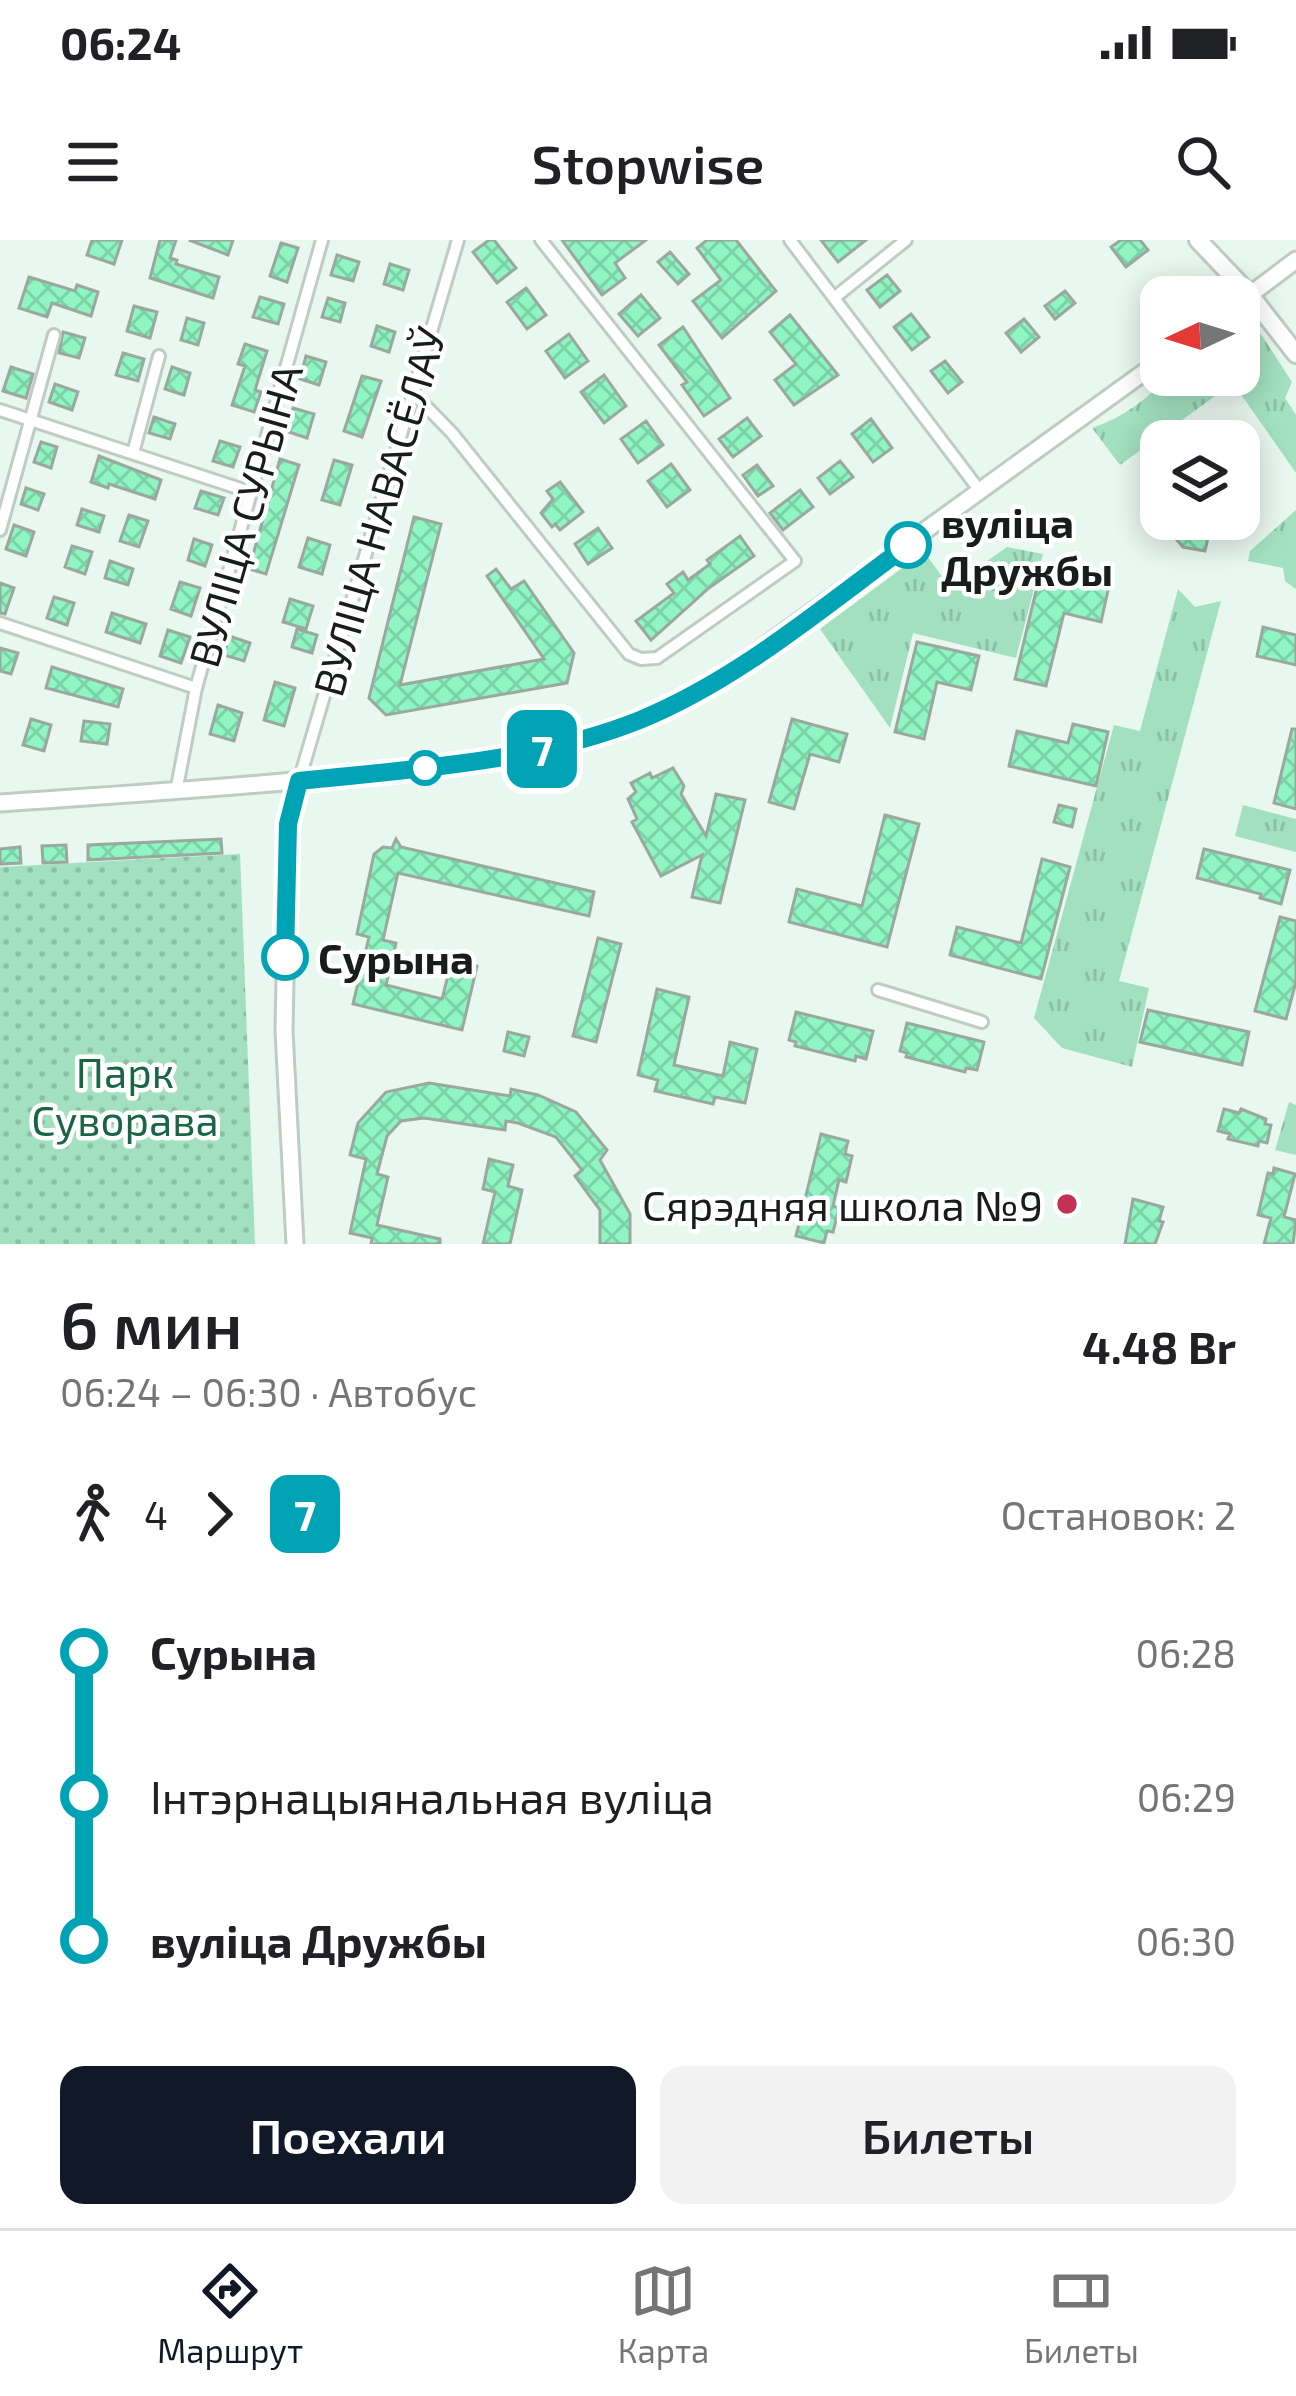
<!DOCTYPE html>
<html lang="ru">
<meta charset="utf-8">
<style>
body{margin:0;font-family:"Exo 2",sans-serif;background:#f2f2f2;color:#202124;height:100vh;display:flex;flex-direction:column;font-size:45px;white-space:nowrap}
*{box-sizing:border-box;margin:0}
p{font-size:39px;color:#757577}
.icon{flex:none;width:66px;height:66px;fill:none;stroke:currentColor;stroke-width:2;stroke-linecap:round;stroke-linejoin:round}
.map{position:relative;height:1004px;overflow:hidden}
.side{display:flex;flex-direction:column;background:#fff;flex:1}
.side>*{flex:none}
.badge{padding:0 24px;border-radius:18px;font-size:42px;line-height:78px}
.needle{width:78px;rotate:266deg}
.tools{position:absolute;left:1140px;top:36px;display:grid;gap:24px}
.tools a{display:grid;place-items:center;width:120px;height:120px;border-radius:24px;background:#fff;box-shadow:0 6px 30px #0003;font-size:60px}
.map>.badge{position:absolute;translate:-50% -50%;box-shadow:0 0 0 6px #fff}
.legs{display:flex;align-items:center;gap:18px;height:132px;padding:0 60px;font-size:39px}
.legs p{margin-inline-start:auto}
.summary{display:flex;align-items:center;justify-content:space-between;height:204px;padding:0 60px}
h1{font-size:66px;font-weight:600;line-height:90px}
.button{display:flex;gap:24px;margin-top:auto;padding:24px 60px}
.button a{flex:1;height:138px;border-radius:24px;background:#111827;color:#fff;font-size:48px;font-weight:600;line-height:138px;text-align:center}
.button a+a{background:#f2f2f2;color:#202124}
ul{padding:0 60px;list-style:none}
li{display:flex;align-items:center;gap:42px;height:144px;font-size:45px}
li i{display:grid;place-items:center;width:18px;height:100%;margin:0 15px;background:currentColor}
li i::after{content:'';width:30px;height:30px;margin:-15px;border:9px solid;border-radius:50%;background:#fff}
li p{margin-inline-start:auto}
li:first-child i{background:linear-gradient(#0000 50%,currentColor 0)}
li:last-child i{background:linear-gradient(currentColor 50%,#0000 0)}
.status{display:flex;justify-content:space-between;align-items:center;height:84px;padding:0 60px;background:#fff;direction:ltr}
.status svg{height:33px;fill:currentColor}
header{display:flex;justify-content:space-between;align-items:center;height:156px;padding:0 60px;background:#fff;font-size:54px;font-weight:600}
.dock{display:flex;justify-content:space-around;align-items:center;height:168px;border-top:3px solid #e0e0e0;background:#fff;font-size:33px;color:#757577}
.dock a{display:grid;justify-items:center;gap:6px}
.dock .current{color:#111827}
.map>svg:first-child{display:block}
.grass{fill:url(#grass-tufts)}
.park{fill:url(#park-dots)}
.building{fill:url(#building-cross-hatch);stroke:#9aa8a0;stroke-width:3}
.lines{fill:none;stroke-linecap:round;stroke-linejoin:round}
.street-casing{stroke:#beccc4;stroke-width:16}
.secondary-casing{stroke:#beccc4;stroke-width:21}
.primary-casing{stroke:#beccc4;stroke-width:22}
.street{stroke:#fff;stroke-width:10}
.secondary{stroke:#fff;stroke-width:15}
.primary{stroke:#fff;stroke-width:16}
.line-1-casing{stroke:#fff;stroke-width:27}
.line-1{stroke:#00a3b4;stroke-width:18}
.stop-1-dot{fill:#fff;stroke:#00a3b4;stroke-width:6}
.poi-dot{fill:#c23256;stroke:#fff;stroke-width:4.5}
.labels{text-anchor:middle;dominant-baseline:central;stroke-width:9;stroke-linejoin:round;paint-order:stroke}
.street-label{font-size:42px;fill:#181d1a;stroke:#fff}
.stop-label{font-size:42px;font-weight:bold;fill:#181d1a;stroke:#fff;text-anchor:start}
.park-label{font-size:42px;fill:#196546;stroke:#fff}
.poi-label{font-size:42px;fill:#181d1a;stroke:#fff;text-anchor:end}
</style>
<div class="status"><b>06:24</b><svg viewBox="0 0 49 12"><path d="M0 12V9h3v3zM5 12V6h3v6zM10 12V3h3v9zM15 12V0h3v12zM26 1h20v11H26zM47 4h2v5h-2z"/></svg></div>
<header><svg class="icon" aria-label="menu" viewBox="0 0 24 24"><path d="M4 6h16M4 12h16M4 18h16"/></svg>Stopwise<svg class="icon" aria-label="search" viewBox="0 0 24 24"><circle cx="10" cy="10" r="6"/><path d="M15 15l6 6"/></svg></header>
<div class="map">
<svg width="1296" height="1004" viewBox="0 0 1296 1004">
<defs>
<pattern id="grass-tufts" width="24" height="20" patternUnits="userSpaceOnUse" patternTransform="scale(3)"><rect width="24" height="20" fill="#a2e0bf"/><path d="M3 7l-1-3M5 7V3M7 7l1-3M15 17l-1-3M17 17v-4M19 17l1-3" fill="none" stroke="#8bc0a4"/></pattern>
<pattern id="park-dots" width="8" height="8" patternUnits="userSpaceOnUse" patternTransform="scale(3)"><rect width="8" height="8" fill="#a2e0bf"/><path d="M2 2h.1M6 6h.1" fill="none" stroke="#8bc0a4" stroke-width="1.8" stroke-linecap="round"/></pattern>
<pattern id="building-cross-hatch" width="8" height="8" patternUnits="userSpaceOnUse" patternTransform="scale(3)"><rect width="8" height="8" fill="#8ff5c2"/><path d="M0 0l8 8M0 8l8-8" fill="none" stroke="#7bd2a6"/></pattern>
</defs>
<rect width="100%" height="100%" fill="#e8f7ef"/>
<path class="grass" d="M1239 88 1259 91 1292 142 1285 158 1296 175V233L1233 143 1120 225 1092 188C1122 178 1148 159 1169 135H1239Z
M1296 270V349L1285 341 1283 328 1248 321 1250 311Z
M1007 307 1043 314 1016 418 913 393 890 488 820 389 924 312 950 347Z
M1178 349 1195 367 1221 361 1119 741 1149 748 1132 827 1062 808 1034 778 1114 485 1140 491Z
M1243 565 1296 579V612L1235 596Z
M1289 862 1296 865V915L1275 910Z"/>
<path class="park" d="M240 614 255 1004H0V627Z"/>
<path class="building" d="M92 0H122L114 24 87 15Z
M160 0H176L170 18 177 20 176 24 219 37 213 58 150 38Z
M189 0H233L228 15Z
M489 0H494L516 28 497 43 473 12Z
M562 0H646L615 23 625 38 602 55Z
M707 0H736L776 51 722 98 693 61 721 40 697 8Z
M821 0H866L838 22Z
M1121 0H1140L1148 10 1126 27 1111 7Z
M281 3 298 8 287 42 270 36Z
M670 12 689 34 678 44 658 22Z
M337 15 359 22 353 41 331 35Z
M390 24 409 30 403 50 384 44Z
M887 35 900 51 880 67 867 50Z
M29 37 75 51 77 45 98 52 91 76 52 63 47 77 19 68Z
M526 48 546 75 527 89 507 62Z
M1065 51 1075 63 1055 79 1045 66Z
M641 55 660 78 638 96 619 74Z
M260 57 284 64 278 84 253 77Z
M328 58 345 63 340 82 322 77Z
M134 66 157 72 150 98 127 91Z
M911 74 929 97 912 110 894 87Z
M790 75 838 135 794 165 775 140 796 124 770 92Z
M187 78 204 83 198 105 181 100Z
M1024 79 1039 97 1021 112 1006 93Z
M377 86 395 92 389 112 371 106Z
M683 87 730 158 704 176 682 145 687 142 659 105Z
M63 92 85 98 79 118 59 113Z
M569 94 588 121 565 138 546 111Z
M245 104 267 111 255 150 261 152 254 172 232 165 245 126 238 124Z
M123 113 144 119 138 141 116 135Z
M306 116 326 122 319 145 300 139Z
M945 121 962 142 948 153 931 131Z
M11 127 33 134 26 158 3 151Z
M172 127 190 133 184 155 165 149Z
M604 135 626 166 604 183 581 152Z
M362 136 381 141 362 197 344 191Z
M55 144 78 152 72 170 49 162Z
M293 168 314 174 307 198 286 191Z
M154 177 175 184 170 199 149 193Z
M747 178 761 196 733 217 719 199Z
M871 179 892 208 873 222 852 194Z
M646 181 663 205 638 223 621 199Z
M220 201 240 207 233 227 213 221Z
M41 202 57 207 51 228 34 222Z
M99 216 161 240 155 259 109 244 108 248 91 242Z
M280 219 299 225 266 334 249 329Z
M334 220 352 225 340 265 322 260Z
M840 221 853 237 830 254 818 238Z
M671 224 690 250 667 267 648 241Z
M757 225 773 246 758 256 743 235Z
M1153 232H1161V279H1183L1192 290 1209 293 1205 311 1183 307 1150 268Z
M560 242 583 272 560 290 555 284 552 287 541 273 553 259 547 251Z
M26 248 44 254 38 270 21 264Z
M800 250 813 267 783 290 770 273Z
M201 251 224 258 218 275 195 268Z
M82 269 104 276 99 292 77 285Z
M129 275 148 281 139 307 120 301Z
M414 277 441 284 400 445 544 419 487 336 496 329 511 349 524 341 574 413 567 443 386 475 369 458Z
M14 285 34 292 26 316 6 309Z
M598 288 612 308 588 324 575 304Z
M740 296 754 316 709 348 651 400 636 381 674 353 667 344 683 332 688 340 710 324 707 320Z
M308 298 330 305 322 334 299 327Z
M194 299 212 305 205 326 188 320Z
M72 306 92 312 85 334 65 327Z
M110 321 133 329 128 345 105 338Z
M1041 330 1109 346 1101 382 1064 373 1046 446 1015 439Z
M180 342 200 348 191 376 171 369Z
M0 343 14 348 5 374 0 373Z
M54 357 74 363 67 385 47 378Z
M290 359 313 366 306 389 283 382Z
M112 373 146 384 140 403 106 392Z
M1263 387 1296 395V425L1257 416Z
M297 389 317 395 312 413 292 407Z
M168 390 190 397 181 423 160 416Z
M229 396 250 403 244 421 224 415Z
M917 402 979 416 971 450 937 442 924 499 895 492Z
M0 408 18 413 11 434 0 431Z
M52 427 123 449 118 467 46 448Z
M275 442 295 448 284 486 264 480Z
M218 465 242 473 234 501 210 494Z
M31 479 51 485 44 511 23 505Z
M792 479 847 494 839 522 810 514 794 569 769 562Z
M84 481 110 484 107 504 81 501Z
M1073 484 1108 492 1096 546 1009 526 1017 491 1068 503Z
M1292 489H1296V569L1274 563Z
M673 528 684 546 681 554 706 596 716 554 745 560 720 663 692 657 702 615 661 636 632 582 637 579 628 559 636 552 631 543 650 533 652 538Z
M1059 565 1076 569 1072 587 1054 582Z
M885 575 919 584 887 707 789 682 797 649 862 666Z
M221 599 222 613 88 620V605Z
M396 599 401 607 594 652 589 676 398 633 383 700 396 703 386 745 442 759 452 720 477 726 462 790 353 764 369 697 357 694 374 614 383 607 392 608Z
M66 605 67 622 43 623 42 606Z
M20 607 21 623 0 624V609Z
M1204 609 1290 630 1281 664 1260 658 1261 654 1197 638Z
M1042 619 1070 627 1041 739 950 715 957 687 1021 703Z
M1280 677 1296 681V742L1286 779 1255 771Z
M598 698 621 704 596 802 573 796Z
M657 749 689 757 674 825 723 836 730 802 757 809 745 863 715 857 713 864 655 851 658 840 638 835Z
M1148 770 1249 792 1242 825 1140 802Z
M796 772 873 791 866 819 856 816 855 821 795 806 796 802 789 800Z
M907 783 984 802 977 830 966 828 965 832 906 817 907 813 900 811Z
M508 792 529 797 524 816 504 811Z
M429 843 510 856 511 849 538 855 576 872 607 910 600 920 630 974V1004H600V970L575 936 582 930 556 897 518 883 506 881 505 890 424 878 401 881 387 896 377 934 388 937 377 985 440 999V1004H371L372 998 350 993 366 919 350 915 358 883 386 852Z
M1224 869 1239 873 1241 869 1266 879 1265 884 1271 885 1267 903 1259 901 1258 906 1228 899 1230 894 1218 891Z
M821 894 848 901 845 914 852 916 846 942 839 940 833 966 839 968 833 992 827 991 824 1003 796 996Z
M489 919 513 925 508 946 522 950 510 1004H483L495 952 483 949Z
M1274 928 1295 934 1284 977 1296 980 1293 1004H1264L1271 978 1258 975 1268 933 1273 934Z
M1133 959 1163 967 1159 981 1163 982 1155 1004H1125Z"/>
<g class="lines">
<g class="street-casing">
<path id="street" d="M790 0 980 251
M834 58 906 0
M413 153 452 193 629 414 641 419 657 418 795 321 541 0
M0 170 250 252
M133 213 159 116
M0 290 54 95
M0 383 196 448
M299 541 458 0
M176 552 196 448 322 0
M878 750 982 782"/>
</g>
<g class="secondary-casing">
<path id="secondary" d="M1239 63 1296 20
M0 563C115 555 230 548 346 536 479 522 593 508 714 443L1161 120
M295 1004 284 791 288 583 299 541"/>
</g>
<g class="primary-casing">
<path id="primary" d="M1198 0 1250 55 1296 114"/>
</g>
<use href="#street" class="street"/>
<use href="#secondary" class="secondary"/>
<use href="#primary" class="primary"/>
</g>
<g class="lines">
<g class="line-1-casing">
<path id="line-1" d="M285 717 288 584 299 541C413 529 532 523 640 480 738 440 823 367 908 305"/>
</g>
<use href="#line-1" class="line-1"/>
</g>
<g class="stop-1-dot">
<circle cx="908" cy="305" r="21"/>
<circle cx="425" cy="528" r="15"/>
<circle cx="285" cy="717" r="21"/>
</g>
<circle class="poi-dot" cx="1067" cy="964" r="12"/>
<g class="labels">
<g class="street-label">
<text transform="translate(378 271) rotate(-74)">ВУЛІЦА НАВАСЁЛАЎ</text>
<text transform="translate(244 275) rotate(-74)">ВУЛІЦА СУРЫНА</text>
</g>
<g class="stop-label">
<text x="941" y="281">вуліца<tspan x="941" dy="48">Дружбы</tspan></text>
<text x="318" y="717">Сурына</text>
</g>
<g class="park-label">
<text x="125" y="831">Парк<tspan x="125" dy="48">Суворава</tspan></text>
</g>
<g class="poi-label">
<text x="1043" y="964">Сярэдняя школа №9</text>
</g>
</g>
</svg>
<div class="tools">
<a><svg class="needle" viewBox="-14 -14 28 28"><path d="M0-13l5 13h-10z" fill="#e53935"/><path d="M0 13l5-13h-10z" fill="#757577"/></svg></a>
<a><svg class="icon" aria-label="layers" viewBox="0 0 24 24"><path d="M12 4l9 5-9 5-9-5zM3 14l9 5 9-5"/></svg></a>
</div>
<b class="badge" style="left:542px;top:509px;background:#00a3b4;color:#fff">7</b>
</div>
<section class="side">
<div class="summary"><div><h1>6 мин</h1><p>06:24 – 06:30 · Автобус</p></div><b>4.48 Br</b></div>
<div class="legs"><svg class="icon" aria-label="walk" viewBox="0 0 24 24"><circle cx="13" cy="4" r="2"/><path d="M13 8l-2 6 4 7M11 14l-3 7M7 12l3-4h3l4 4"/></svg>4<svg class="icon" aria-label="forward" viewBox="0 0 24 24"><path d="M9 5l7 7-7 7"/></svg><b class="badge" style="background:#00a3b4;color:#fff">7</b><p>Остановок: 2</p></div>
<ul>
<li><i style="color:#00a3b4"></i><b>Сурына</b><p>06:28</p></li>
<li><i style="color:#00a3b4"></i><span>Інтэрнацыянальная вуліца</span><p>06:29</p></li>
<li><i style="color:#00a3b4"></i><b>вуліца Дружбы</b><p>06:30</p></li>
</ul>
<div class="button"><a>Поехали</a><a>Билеты</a></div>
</section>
<nav class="dock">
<a class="current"><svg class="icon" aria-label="directions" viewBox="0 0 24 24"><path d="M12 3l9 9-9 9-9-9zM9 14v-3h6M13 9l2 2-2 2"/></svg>Маршрут</a>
<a><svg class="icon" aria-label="map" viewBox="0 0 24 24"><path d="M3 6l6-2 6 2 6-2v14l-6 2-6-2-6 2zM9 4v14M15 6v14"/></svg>Карта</a>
<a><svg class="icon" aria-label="tickets" viewBox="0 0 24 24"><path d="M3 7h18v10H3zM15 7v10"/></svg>Билеты</a>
</nav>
